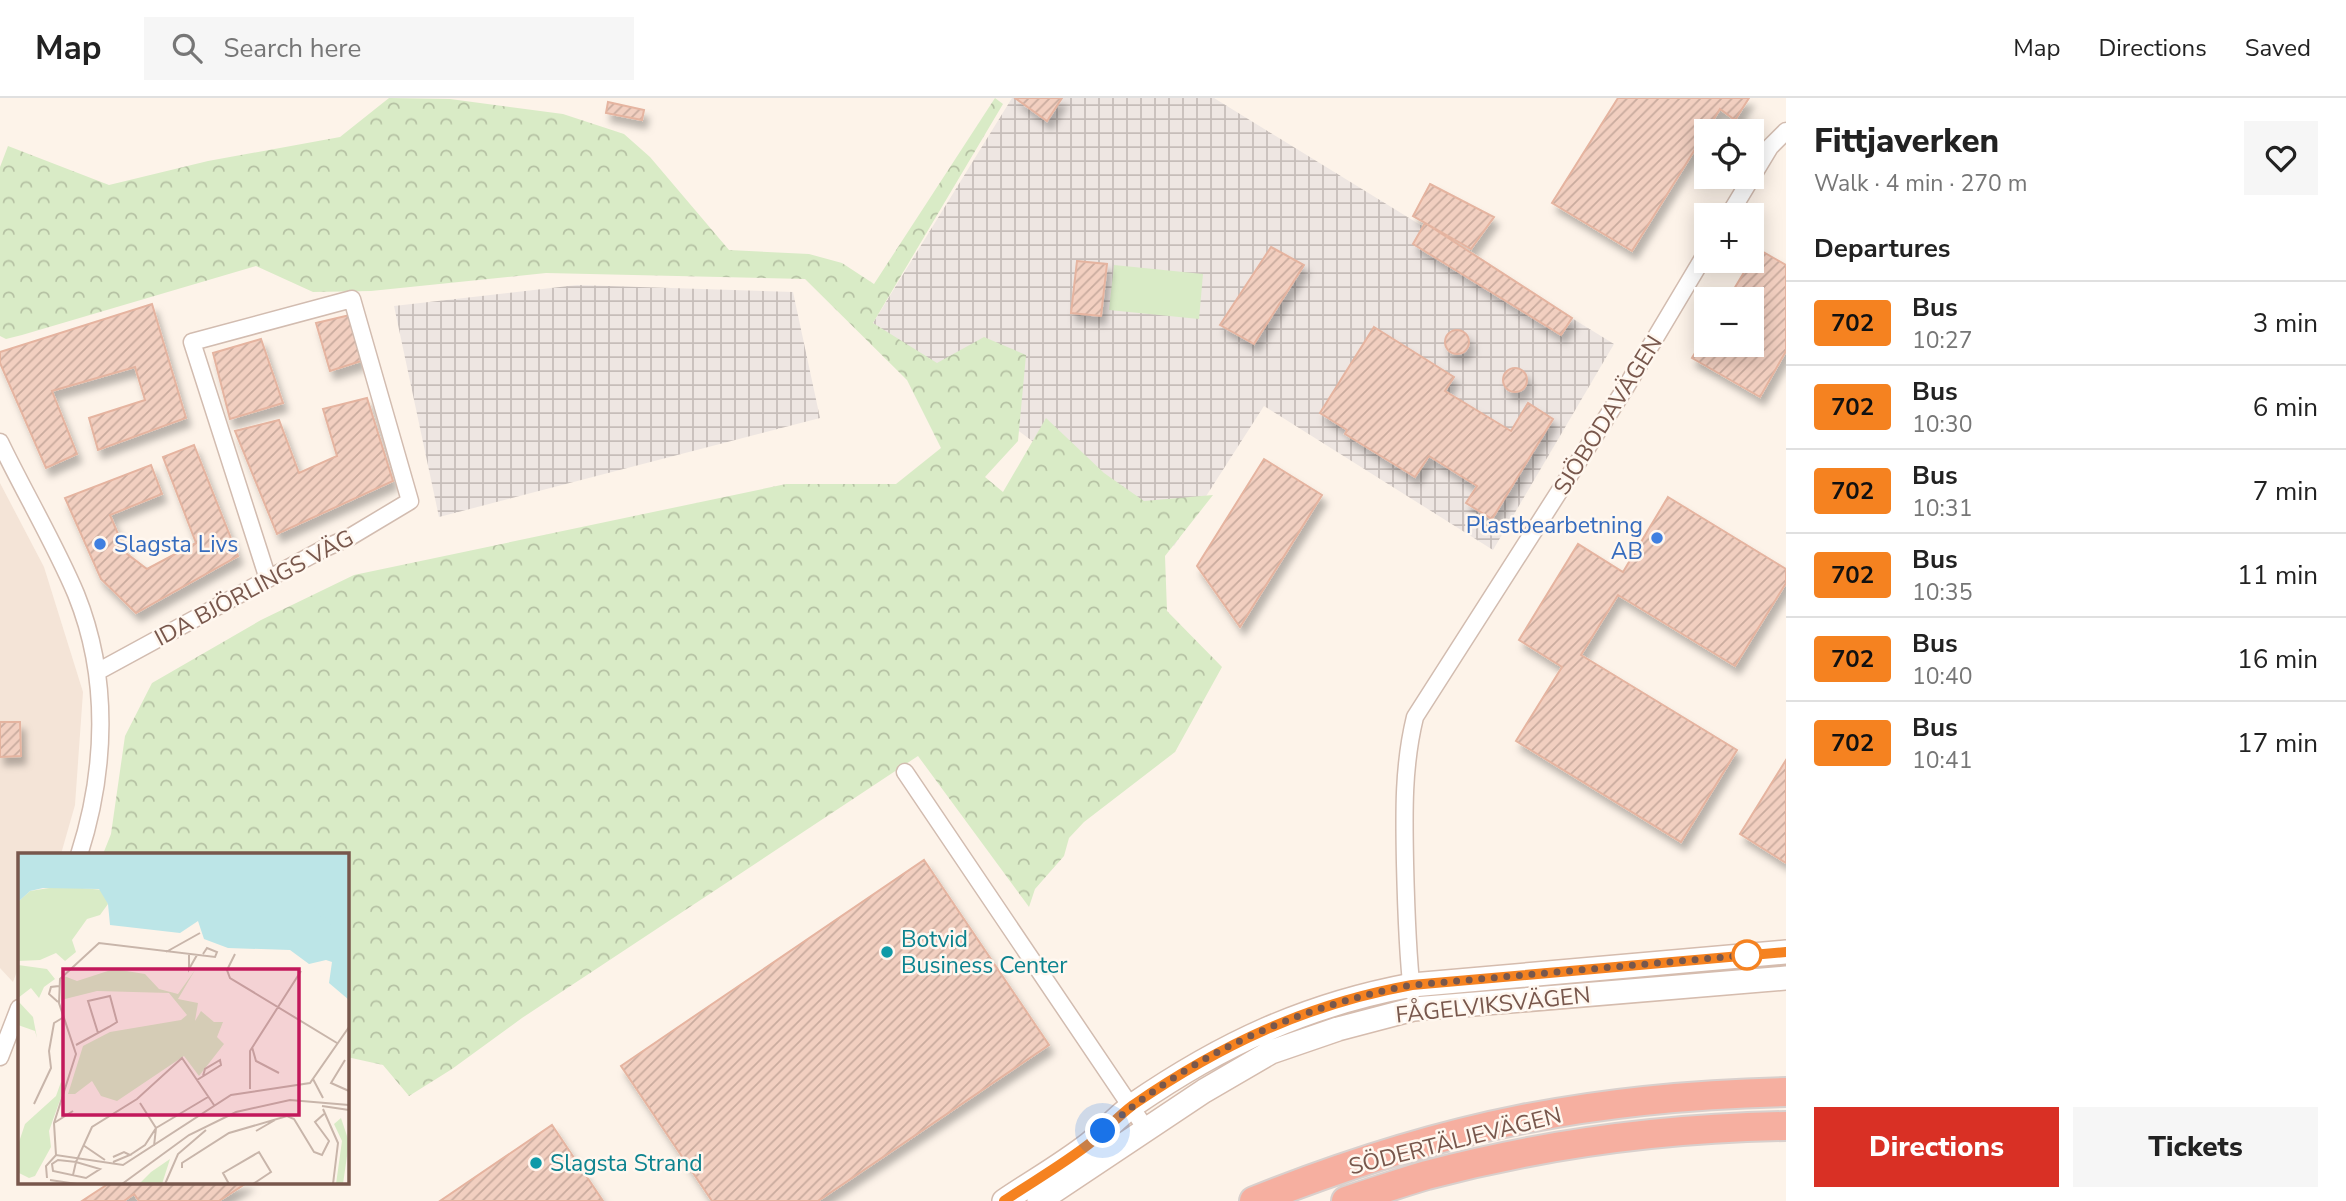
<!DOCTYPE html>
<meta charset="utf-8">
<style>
body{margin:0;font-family:"Nunito Sans",sans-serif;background:#f6f6f6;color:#222;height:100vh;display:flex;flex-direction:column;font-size:26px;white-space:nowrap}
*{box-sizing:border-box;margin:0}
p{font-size:23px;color:#767676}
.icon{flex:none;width:38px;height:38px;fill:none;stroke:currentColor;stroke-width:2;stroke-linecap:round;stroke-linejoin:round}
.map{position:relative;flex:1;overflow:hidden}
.details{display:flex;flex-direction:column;background:#fff;width:560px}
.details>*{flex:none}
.badge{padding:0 14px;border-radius:5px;font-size:24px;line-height:46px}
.fabs{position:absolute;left:1694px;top:21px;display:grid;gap:14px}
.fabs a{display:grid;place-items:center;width:70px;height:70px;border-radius:0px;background:#fff;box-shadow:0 4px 18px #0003;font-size:35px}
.you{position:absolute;width:35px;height:35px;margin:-18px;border:5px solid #fff;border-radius:50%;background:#1a73e8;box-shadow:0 0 0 10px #1a73e833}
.map>.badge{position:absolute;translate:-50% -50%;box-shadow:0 0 0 4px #fff}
h2{padding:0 28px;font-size:26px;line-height:63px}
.round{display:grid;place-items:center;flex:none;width:74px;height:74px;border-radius:0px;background:#f6f6f6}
.overview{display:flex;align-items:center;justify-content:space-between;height:119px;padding:0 28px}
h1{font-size:33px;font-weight:800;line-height:52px}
.button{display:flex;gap:14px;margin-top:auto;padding:14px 28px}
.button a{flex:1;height:80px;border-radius:0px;background:#d93025;color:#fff;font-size:28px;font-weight:800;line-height:80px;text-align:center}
.button a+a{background:#f6f6f6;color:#222}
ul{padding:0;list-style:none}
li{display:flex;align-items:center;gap:21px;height:84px;padding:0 28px;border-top:2px solid #e0e0e0}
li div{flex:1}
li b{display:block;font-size:26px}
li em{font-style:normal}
li .badge{min-width:77px;font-weight:700;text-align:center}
header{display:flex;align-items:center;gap:42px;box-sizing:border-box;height:98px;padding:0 35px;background:#fff;border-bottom:2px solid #e0e0e0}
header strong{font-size:33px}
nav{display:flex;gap:38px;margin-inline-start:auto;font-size:24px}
.search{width:490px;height:63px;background:#f6f6f6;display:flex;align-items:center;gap:18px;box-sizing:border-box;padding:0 24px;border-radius:0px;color:#767676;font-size:26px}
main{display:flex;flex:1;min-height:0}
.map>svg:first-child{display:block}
.residential{fill:#f4e4d7}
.industrial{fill:url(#industrial-grid)}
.forest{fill:url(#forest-crowns)}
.pitch{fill:#d9ebc6}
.building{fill:url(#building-hatch);stroke:#e5b4a0;stroke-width:2;filter:url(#shadow)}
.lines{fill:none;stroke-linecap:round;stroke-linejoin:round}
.street-casing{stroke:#d2bcb0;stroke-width:19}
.secondary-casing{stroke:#d5bcae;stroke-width:26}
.highway-casing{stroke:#d9d0cd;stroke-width:32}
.street{stroke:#fff;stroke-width:16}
.secondary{stroke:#fff;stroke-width:23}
.highway{stroke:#f6afa0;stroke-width:28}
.line-casing{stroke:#fff;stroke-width:16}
.line{stroke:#f58220;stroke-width:10}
.walk{stroke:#78574c;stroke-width:7;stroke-dasharray:0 12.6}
.shop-dot{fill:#3f7fe0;stroke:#fff7ef;stroke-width:2.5}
.culture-dot{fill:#0f9aa8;stroke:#fff7ef;stroke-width:2.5}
.stop-dot{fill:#fff;stroke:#f58220;stroke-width:3.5}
.labels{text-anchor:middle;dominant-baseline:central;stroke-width:5;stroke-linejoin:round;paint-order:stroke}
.street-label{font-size:23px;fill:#78574c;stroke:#fff7ef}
.shop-label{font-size:23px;fill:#366cbe;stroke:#fff7ef;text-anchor:end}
.culture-label{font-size:23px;fill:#0d838f;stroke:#fff7ef;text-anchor:start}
.inset-river{fill:none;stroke:#bce5e7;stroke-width:3.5}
.inset-road{fill:none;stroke:#c8b5aa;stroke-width:2}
.view{fill:#c2185b;fill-opacity:0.15;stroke:#c2185b;stroke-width:3.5}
.inset-edge{fill:none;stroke:#78574c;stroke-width:3.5}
</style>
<header>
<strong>Map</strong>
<div class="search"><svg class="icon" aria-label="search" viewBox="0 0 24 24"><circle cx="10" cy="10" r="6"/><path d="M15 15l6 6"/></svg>Search here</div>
<nav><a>Map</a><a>Directions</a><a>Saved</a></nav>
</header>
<main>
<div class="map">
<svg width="1786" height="1103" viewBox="0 0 1786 1103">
<defs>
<pattern id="industrial-grid" width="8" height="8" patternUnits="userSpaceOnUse" patternTransform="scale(1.75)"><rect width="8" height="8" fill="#eee6e2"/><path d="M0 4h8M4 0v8" fill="none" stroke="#c6bdb9"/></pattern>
<pattern id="forest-crowns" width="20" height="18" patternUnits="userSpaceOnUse" patternTransform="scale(1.75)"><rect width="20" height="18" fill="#d9ebc6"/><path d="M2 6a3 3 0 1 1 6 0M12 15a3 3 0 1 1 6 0" fill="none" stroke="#b5c1a3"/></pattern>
<pattern id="building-hatch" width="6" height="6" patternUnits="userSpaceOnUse" patternTransform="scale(1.75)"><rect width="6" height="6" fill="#f2cfc0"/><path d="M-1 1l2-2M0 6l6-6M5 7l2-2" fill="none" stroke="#c9ab9e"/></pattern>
<filter id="shadow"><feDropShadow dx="4.5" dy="8" stdDeviation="3.5" flood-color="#0004"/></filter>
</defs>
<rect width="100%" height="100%" fill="#fdf3e9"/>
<path class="residential" d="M0 385 44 469 83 594 75 707 61 756 19 757V868L13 884 0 870Z"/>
<path class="industrial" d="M1012 0H1214L1614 246 1493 452 1264 308 1174 448 873 225Z
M577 187 793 194 820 320 439 419 394 208Z"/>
<path class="forest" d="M389 0 450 1 563 16 624 36 650 59 729 152 809 156 842 165 874 186 995 0 1003 6 873 225 937 265 984 239 1026 257 1018 343 985 379 1003 394 1046 320 1104 375 1144 403 1213 397 1165 458 1167 513 1222 569 1175 654 1084 724 1069 740 1064 758 1035 791 1029 809 918 658 522 920 452 971 409 998 383 967 347 959 346 757 103 756 111 736 125 638 152 585 261 522 354 477 786 386H896L941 350 907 282 805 181 546 175 371 193 313 194 256 168 22 237 6 241 0 238V69L8 48 109 87 208 63 340 39Z"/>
<path class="pitch" d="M1114 167 1203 176 1199 221 1109 212Z"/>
<path class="building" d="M1015 0H1062L1047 23Z
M1618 0H1749L1735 22 1720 11 1632 153 1552 105Z
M608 4 644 12 642 22 606 15Z
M1430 86 1494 119 1471 151 1413 118Z
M1425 125 1572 220 1561 237 1413 146Z
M1271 149 1304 167 1254 246 1220 227Z
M1758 151 1786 167V253L1760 299 1692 260 1706 237V247H1752V201H1728Z
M1077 163 1107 166 1101 218 1071 215Z
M152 206 186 320 98 352 89 320 145 302 135 269 52 293 77 356 46 370 0 265V254Z
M350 217 361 263 330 273 316 225Z
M1374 229 1454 279 1445 293 1511 333 1528 305 1553 321 1492 421 1466 405 1477 388 1429 358 1415 379 1345 336 1347 332 1320 315Z
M1445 244a12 12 0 1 1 24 0a12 12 0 1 1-24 0Z
M261 241 283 305 230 321 213 255Z
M1503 282a12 12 0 1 1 24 0a12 12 0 1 1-24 0Z
M367 300 393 383 277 436 235 333 279 322 299 375 337 358 323 311Z
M194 347 238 458 136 515 101 481 65 400 151 367 162 396 110 417 126 455 147 471 196 445 163 359Z
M1264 361 1322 397 1240 529 1197 468Z
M1668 399 1786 471V485L1735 568 1618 497 1581 557 1737 652 1681 744 1516 643 1562 569 1519 542 1578 446 1623 474Z
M0 624H20L21 658 0 659Z
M1786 662V765L1740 736Z
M924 762 1049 947 818 1103H712L621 968Z
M552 1027 603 1103H440Z
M111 1084H248L219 1103H139L134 1096 124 1103H82Z"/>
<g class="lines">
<g class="street-casing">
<path id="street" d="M1729 117 1770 49 1786 33
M0 344C24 394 55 446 76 496 110 580 106 673 79 757
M97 574 323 451 350 439 410 403 352 201 192 244 268 481
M905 674 1146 1031
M1412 894C1407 851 1406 808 1405 765 1404 715 1403 668 1415 619L1626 289 1706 155
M0 959 19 910"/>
</g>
<g class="secondary-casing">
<path id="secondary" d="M1004 1103C1032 1084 1062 1067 1089 1046 1104 1034 1117 1019 1133 1007 1222 946 1305 907 1412 887L1786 854
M1039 1103 1204 993 1271 954 1338 931 1414 911 1786 880"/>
</g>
<g class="highway-casing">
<path id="highway" d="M1254 1103C1339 1069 1432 1039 1523 1021 1609 1004 1698 996 1786 994
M1346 1103C1373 1094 1400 1085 1427 1077 1544 1046 1666 1030 1786 1028"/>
</g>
<use href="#street" class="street"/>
<use href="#secondary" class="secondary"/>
<use href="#highway" class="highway"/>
</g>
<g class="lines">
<g class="line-casing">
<path id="line" d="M1004 1103C1032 1084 1062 1067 1089 1046 1104 1034 1117 1019 1133 1007 1220 947 1307 906 1412 887L1786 854"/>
</g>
<use href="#line" class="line"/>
<path class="walk" d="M1103 1033C1189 957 1299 908 1412 887L1747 857"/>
</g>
<g class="shop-dot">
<circle cx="1657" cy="440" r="7"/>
<circle cx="100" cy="446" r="7"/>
</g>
<g class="culture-dot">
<circle cx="887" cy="854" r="7"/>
<circle cx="536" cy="1065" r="7"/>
</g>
<circle class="stop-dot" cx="1747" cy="857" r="14"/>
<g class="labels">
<g class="street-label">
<text transform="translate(1608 317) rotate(-58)">SJÖBODAVÄGEN</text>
<text transform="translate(254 490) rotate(-28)">IDA BJÖRLINGS VÄG</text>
<text transform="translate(1493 907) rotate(-6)">FÅGELVIKSVÄGEN</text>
<text transform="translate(1455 1043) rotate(-14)">SÖDERTÄLJEVÄGEN</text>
</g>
<g class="shop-label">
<text x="1643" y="427">Plastbearbetning<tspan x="1643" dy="26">AB</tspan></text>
<text x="114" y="446" text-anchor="start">Slagsta Livs</text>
</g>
<g class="culture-label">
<text x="901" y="841">Botvid<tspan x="901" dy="26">Business Center</tspan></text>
<text x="550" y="1065">Slagsta Strand</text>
</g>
</g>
<g transform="translate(18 755)">
<rect width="331" height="331" fill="#fdf3e9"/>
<path d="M0 148 15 164 19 185 17 178 0 172Z" fill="#d9ebc6"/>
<path d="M44 33 85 37 90 51 82 62 69 66 54 87 58 99 47 108 38 100 22 107 0 108V49L12 38ZM0 112 29 116 37 126 26 134 21 145 13 135 0 145ZM96 116 127 121 141 136 160 141 177 117 160 146 180 150 177 168 183 158 196 169H205L199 184 206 191 181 223 166 203 99 248 83 243 74 228 57 241H50L65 193 92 179 163 167 169 162 151 140 79 138 43 147 46 123 59 128ZM43 229 47 233 31 278 33 294 17 323 11 325 1 320 0 292 7 271 38 243ZM323 265 331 289 325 331H318L324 288 316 271ZM152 306 144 331H121L133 319Z" fill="#d9ebc6"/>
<path d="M0 0H331V147L311 130 314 109 308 107 291 111 272 97 210 95 186 86 180 68 162 80 92 72 90 51 81 36 25 35 12 38 0 49Z" fill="#bce5e7"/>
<path class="inset-river" d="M252 0 283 32 321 87 331 118"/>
<path class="inset-road" d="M148 99 182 80M217 101 209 117 212 125 319 190M171 102V116L179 102M40 149 31 141 33 134 41 133M58 192 91 174 99 169 92 143 70 148 80 180M234 194 238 208 261 220M327 207 313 230 331 238M295 226 305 245M179 227 203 212 202 207 187 216 185 223M232 236V198L283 118M16 251 33 215 31 198 36 170 46 164M304 253 331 257M305 256 320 290 315 331M36 270 55 258M238 278 257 267M65 292 87 307M136 293 138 275 190 244M38 302 36 270 58 201 41 150 42 126 81 90 197 104 199 99 189 95 185 101M112 302 127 292 138 275 122 250M95 304 106 299 112 302 95 309M164 315V310L211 280 269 263 276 266 296 299 304 302 311 288 297 269 306 261M55 322 58 309 82 316 68 325 35 318 34 311 40 307 58 309 74 274 119 246 164 205 196 252M29 325 28 313 38 302 105 312 213 242 292 230 331 174M32 327 59 331M104 331 171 282 218 259 272 247 331 252M147 331 160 301 188 277M211 331 205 320 241 299 253 319 235 331"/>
<path class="view" d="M45 116H281V262H45Z"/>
<rect width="331" height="331" class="inset-edge"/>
</g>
</svg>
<div class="fabs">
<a><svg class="icon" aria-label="locate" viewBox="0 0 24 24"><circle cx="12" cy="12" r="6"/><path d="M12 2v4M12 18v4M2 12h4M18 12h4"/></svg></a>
<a>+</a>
<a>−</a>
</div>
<div class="you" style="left:1103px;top:1033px"></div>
</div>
<section class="details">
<div class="overview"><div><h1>Fittjaverken</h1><p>Walk · 4 min · 270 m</p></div><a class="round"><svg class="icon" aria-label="heart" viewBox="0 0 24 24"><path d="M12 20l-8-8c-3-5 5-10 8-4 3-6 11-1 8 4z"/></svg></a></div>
<h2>Departures</h2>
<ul>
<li><span class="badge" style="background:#f58220;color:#111">702</span><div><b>Bus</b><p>10:27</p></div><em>3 min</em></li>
<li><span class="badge" style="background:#f58220;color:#111">702</span><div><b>Bus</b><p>10:30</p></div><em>6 min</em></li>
<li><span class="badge" style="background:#f58220;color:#111">702</span><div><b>Bus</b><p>10:31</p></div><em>7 min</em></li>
<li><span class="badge" style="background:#f58220;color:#111">702</span><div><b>Bus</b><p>10:35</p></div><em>11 min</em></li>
<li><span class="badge" style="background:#f58220;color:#111">702</span><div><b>Bus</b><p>10:40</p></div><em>16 min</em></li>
<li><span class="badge" style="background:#f58220;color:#111">702</span><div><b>Bus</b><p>10:41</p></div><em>17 min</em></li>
</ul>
<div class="button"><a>Directions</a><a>Tickets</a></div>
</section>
</main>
